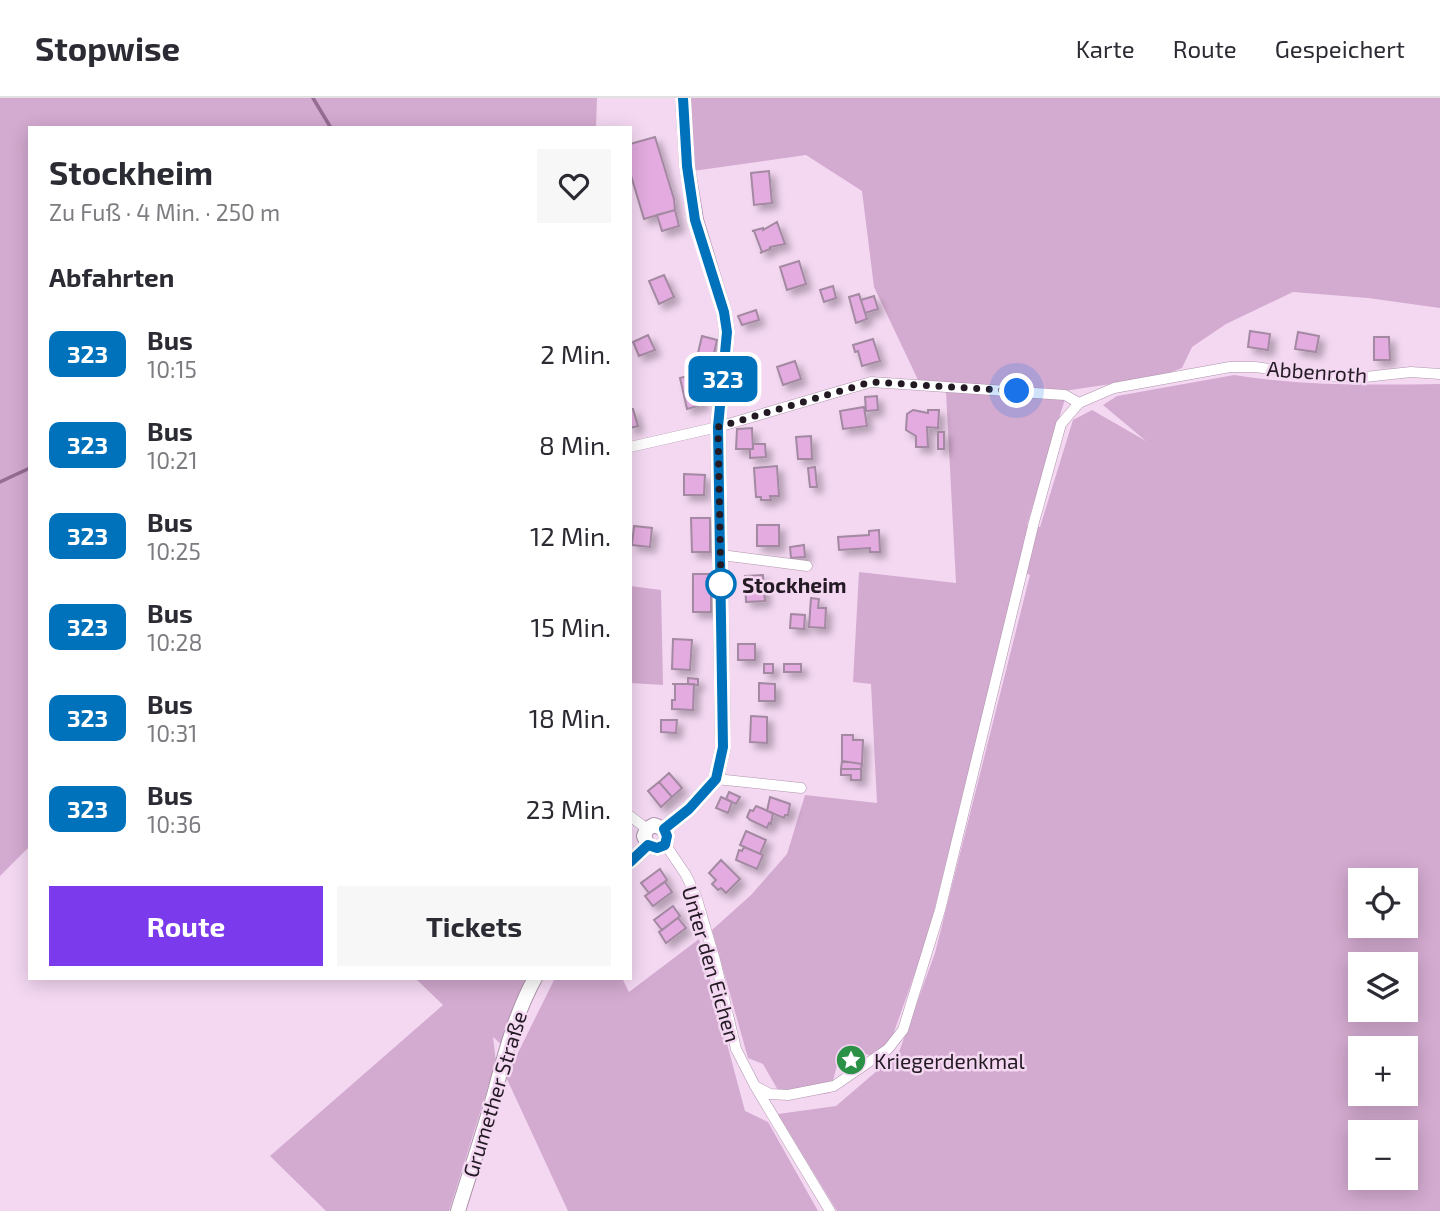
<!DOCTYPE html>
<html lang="de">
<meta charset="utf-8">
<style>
body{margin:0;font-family:"Exo 2",sans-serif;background:#f7f7f7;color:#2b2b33;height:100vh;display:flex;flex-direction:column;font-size:26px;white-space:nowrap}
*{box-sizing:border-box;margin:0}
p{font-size:23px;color:#7c7c81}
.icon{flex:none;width:38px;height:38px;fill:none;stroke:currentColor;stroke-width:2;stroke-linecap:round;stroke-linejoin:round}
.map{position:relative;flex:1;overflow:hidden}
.sheet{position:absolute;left:28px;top:28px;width:604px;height:854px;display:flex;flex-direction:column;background:#fff;border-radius:0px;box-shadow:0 4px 18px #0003}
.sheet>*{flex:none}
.badge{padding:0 14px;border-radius:10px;font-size:24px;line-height:46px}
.controls{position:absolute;left:1348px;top:770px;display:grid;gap:14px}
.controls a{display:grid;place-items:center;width:70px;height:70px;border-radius:0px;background:#fff;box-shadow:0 4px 18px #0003;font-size:35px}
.you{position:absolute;width:35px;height:35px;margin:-18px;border:5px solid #fff;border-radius:50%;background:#1a73e8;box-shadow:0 0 0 10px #1a73e833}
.map>.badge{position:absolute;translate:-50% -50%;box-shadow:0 0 0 4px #fff}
h2{padding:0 21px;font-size:26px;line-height:63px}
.round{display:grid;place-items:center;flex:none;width:74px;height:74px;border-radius:0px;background:#f7f7f7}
.headline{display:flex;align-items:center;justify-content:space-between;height:119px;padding:0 21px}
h1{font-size:33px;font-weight:700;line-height:52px}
.cta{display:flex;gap:14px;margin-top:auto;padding:14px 21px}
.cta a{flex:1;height:80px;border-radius:0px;background:#7c3aed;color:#fff;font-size:28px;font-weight:700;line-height:80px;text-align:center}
.cta a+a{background:#f7f7f7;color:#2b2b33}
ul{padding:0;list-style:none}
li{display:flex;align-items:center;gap:21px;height:91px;padding:0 21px}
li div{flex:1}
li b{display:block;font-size:26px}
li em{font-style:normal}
li .badge{min-width:77px;font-weight:700;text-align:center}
header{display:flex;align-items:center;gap:42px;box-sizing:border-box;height:98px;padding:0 35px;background:#fff;border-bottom:2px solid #e1e1e2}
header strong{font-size:33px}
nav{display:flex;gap:38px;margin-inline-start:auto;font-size:24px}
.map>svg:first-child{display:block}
.green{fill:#d3aad0;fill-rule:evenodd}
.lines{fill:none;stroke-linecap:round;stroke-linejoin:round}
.stream{stroke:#956c93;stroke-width:3.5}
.building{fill:#e3abdf;stroke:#a389a1;stroke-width:2;filter:url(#shadow)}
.street-casing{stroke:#ae94ac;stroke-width:11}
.secondary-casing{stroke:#ae94ac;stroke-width:16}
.street{stroke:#fff;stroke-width:10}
.secondary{stroke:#fff;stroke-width:14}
.line-casing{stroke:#fff;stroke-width:16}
.line{stroke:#0072bc;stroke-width:10}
.walk{stroke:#241a24;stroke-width:7;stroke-dasharray:0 12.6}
.stop-dot{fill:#fff;stroke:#0072bc;stroke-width:3.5}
.labels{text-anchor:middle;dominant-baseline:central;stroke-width:5;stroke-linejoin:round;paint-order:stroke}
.street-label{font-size:21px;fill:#241a24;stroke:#f4d8f2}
.stop-label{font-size:21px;font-weight:bold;fill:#241a24;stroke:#f4d8f2;text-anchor:start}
.poi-label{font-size:21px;fill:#241a24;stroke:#f4d8f2;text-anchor:start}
</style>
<header>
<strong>Stopwise</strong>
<nav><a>Karte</a><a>Route</a><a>Gespeichert</a></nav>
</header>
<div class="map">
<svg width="1440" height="1113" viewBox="0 0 1440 1113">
<defs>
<filter id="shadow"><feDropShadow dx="5.5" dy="5.5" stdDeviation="3.5" flood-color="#0004"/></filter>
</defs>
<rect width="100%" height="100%" fill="#f4d8f2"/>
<path class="green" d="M0 0H597L596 30H30V748L0 778Z
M690 0H1440V210L1368 200 1293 194 1226 226 1192 249 1182 270 1158 279 1064 293 918 282 874 189 862 93 806 57 693 73Z
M1234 277C1303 288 1371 287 1440 286V1113H837L778 1016 836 1008 899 954 935 855 1030 477 1018 471 928 838 888 951 870 957 841 951 830 995 783 1001 763 966 748 960 712 832 751 797 787 756 805 697 877 705 871 586 853 584 859 474 956 485 946 294 1065 301 1027 427 1040 429 1073 322 1092 312 1146 343 1103 307 1117 298ZM1360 782H1405V828H1360ZM1360 866H1405V912H1360ZM1360 950H1405V996H1360ZM1360 1034H1405V1080H1360Z
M630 488 661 492 663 587 630 585Z
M699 841 745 1013 768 1024 818 1113H568L506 979 555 880H622L629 894Z
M415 880H531L501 946 493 939 496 964 449 1113H326L270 1058 443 907Z"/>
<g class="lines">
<path class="stream" d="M313 0 331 30
M0 384 30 370"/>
</g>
<path class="building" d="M655 39 674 101 675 112 644 121 630 74V46Z
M769 73 772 105 754 107 751 75Z
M675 112 679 128 662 133 657 117Z
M777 124 785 146 770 149V151L760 155 762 154 754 133H752L763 130V132Z
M799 163 806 186 787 192 780 169Z
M664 177 674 199 659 206 649 183Z
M833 188 836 200 824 204 820 192Z
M859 196 867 221 856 225 849 199Z
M874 198 878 211 865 215 861 202Z
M756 212 759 222 742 227 738 218Z
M1250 233 1270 236 1268 252 1248 249Z
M1298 234 1319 238 1316 254 1295 251Z
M648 237 655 252 639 258 633 244Z
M702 238 717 242 713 259 698 255Z
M1374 239H1389L1390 262H1374Z
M873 241 880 263 862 268 858 253 855 254 853 247Z
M795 263 801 281 783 287 777 269Z
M696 276 704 306 687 311 680 280Z
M877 298 878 312 866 313 865 299Z
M864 309 867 328 843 331 840 313Z
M630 311H633L638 328 630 330Z
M913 312 928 315V312H939L938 330 927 329 928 349H916V338L906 332 907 316Z
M752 330 753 351H736L737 331Z
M938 334H944V351H938Z
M811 338 812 361H798L796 339Z
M753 346H765L766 359 750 360V351H753Z
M777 368 779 398H770L771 402H761V399H756L754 370Z
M815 369 817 389H810L808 370Z
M684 376 705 377 704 397H684Z
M691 420H710V454H692Z
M757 427H779V448H757Z
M634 428 652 430 650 449 632 447Z
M879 432 880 454H870V450L839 452 838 439 869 437V433Z
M804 447 805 459 791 460 790 449Z
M693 476H711V514H693Z
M763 477 765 503 746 504 745 478Z
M811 500 819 501 818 510H826L825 530 809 529Z
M791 516 805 517 804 531 790 530Z
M673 541 692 542 690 572 672 571Z
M738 546H755V562H738Z
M764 566H773V575H764Z
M784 566H801V574H784Z
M688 580 698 581V587L688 586Z
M759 585 775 586V603H759Z
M672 586H694L693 612 672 611V602H675V586Z
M751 618 767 619V645L750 644Z
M661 622H677L676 635 661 634Z
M842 637H853V642H863L862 666 842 663Z
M842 663 862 666 861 671H841Z
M841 671H861V682H851V677H841Z
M669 675 682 690 672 699 659 684Z
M659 684 672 699 661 709 648 693Z
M729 694 740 699 736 706 726 701Z
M721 699 732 704 728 715 716 710Z
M770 699 790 706 788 717H785L784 720 767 713Z
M756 708 773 715 771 726 769 725 767 730 750 722 747 719 750 712 753 713Z
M746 733 766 742 760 756 740 747Z
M744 749 763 757 757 771 736 762 739 752 742 753Z
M721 762 740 781 726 795 721 790 718 792 712 786 716 782 709 775Z
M660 771 667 782 649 795 641 785Z
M665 784 672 794 653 808 645 798Z
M673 808 680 818 662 832 654 822Z
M678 820 686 830 666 845 659 834Z"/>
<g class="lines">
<g class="street-casing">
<path id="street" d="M630 349 718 329 871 284 1065 297 1079 305
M721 457 807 468
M716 681 801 690
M630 718 647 731
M665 746 686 777 696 798 715 862 736 951 755 988 830 1113
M755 988 770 996 788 997 834 988 888 951 903 932 940 812 1034 424 1061 326 1079 305 1114 290 1230 269H1255L1322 278 1365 279 1411 274 1440 276"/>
</g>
<g class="secondary-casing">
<path id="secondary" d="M664 731 689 711 716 681 723 649 718 329 727 234 724 214 696 122 687 68 683 0
M648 747 644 738 647 731 654 727 664 731
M648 747 657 750 665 746 667 738 664 731
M630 764 648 747
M458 1113C471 1070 487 1026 498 982 508 946 517 913 535 880"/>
</g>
<use href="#street" class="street"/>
<use href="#secondary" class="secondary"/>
</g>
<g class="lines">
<g class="line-casing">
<path id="line" d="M630 764 648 747 657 750 665 747 667 738 664 731 689 711 716 681 723 649 718 329 727 234 724 214 695 122 687 68 683 0"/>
</g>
<use href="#line" class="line"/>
<path class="walk" d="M721 486V489L718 329 871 284 1017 293"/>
</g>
<defs>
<g id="sight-disc" transform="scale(1.575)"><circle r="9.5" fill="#2b9147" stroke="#f4d8f2"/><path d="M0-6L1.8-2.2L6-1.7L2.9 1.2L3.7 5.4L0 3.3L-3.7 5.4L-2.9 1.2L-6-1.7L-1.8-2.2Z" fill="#fff"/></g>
</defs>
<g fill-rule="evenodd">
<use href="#sight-disc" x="851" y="962"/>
</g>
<circle class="stop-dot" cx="721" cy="486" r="14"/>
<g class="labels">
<g class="street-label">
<text transform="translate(1317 273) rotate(4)">Abbenroth</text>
<text transform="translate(712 866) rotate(74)">Unter den Eichen</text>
<text transform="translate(494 996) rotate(-73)">Grumether Straße</text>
</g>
<g class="stop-label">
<text x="742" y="486">Stockheim</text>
</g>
<g class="poi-label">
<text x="874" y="962">Kriegerdenkmal</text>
</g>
</g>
</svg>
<div class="controls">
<a><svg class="icon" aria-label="locate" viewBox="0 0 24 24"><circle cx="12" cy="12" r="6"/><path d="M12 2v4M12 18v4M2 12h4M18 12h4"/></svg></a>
<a><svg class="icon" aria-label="layers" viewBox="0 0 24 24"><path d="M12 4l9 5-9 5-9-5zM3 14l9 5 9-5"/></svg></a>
<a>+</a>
<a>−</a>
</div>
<div class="you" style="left:1017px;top:293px"></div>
<b class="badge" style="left:723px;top:281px;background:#0072bc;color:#fff">323</b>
<section class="sheet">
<div class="headline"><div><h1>Stockheim</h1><p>Zu Fuß · 4 Min. · 250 m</p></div><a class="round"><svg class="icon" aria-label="heart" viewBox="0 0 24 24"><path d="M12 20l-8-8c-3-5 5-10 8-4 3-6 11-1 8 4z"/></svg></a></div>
<h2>Abfahrten</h2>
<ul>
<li><span class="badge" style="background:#0072bc;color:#fff">323</span><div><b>Bus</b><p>10:15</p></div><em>2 Min.</em></li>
<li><span class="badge" style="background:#0072bc;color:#fff">323</span><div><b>Bus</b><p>10:21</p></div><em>8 Min.</em></li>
<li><span class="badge" style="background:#0072bc;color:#fff">323</span><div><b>Bus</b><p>10:25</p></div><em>12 Min.</em></li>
<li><span class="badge" style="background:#0072bc;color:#fff">323</span><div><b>Bus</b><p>10:28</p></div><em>15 Min.</em></li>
<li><span class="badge" style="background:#0072bc;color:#fff">323</span><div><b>Bus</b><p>10:31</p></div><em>18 Min.</em></li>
<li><span class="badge" style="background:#0072bc;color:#fff">323</span><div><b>Bus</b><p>10:36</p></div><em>23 Min.</em></li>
</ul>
<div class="cta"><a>Route</a><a>Tickets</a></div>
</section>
</div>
